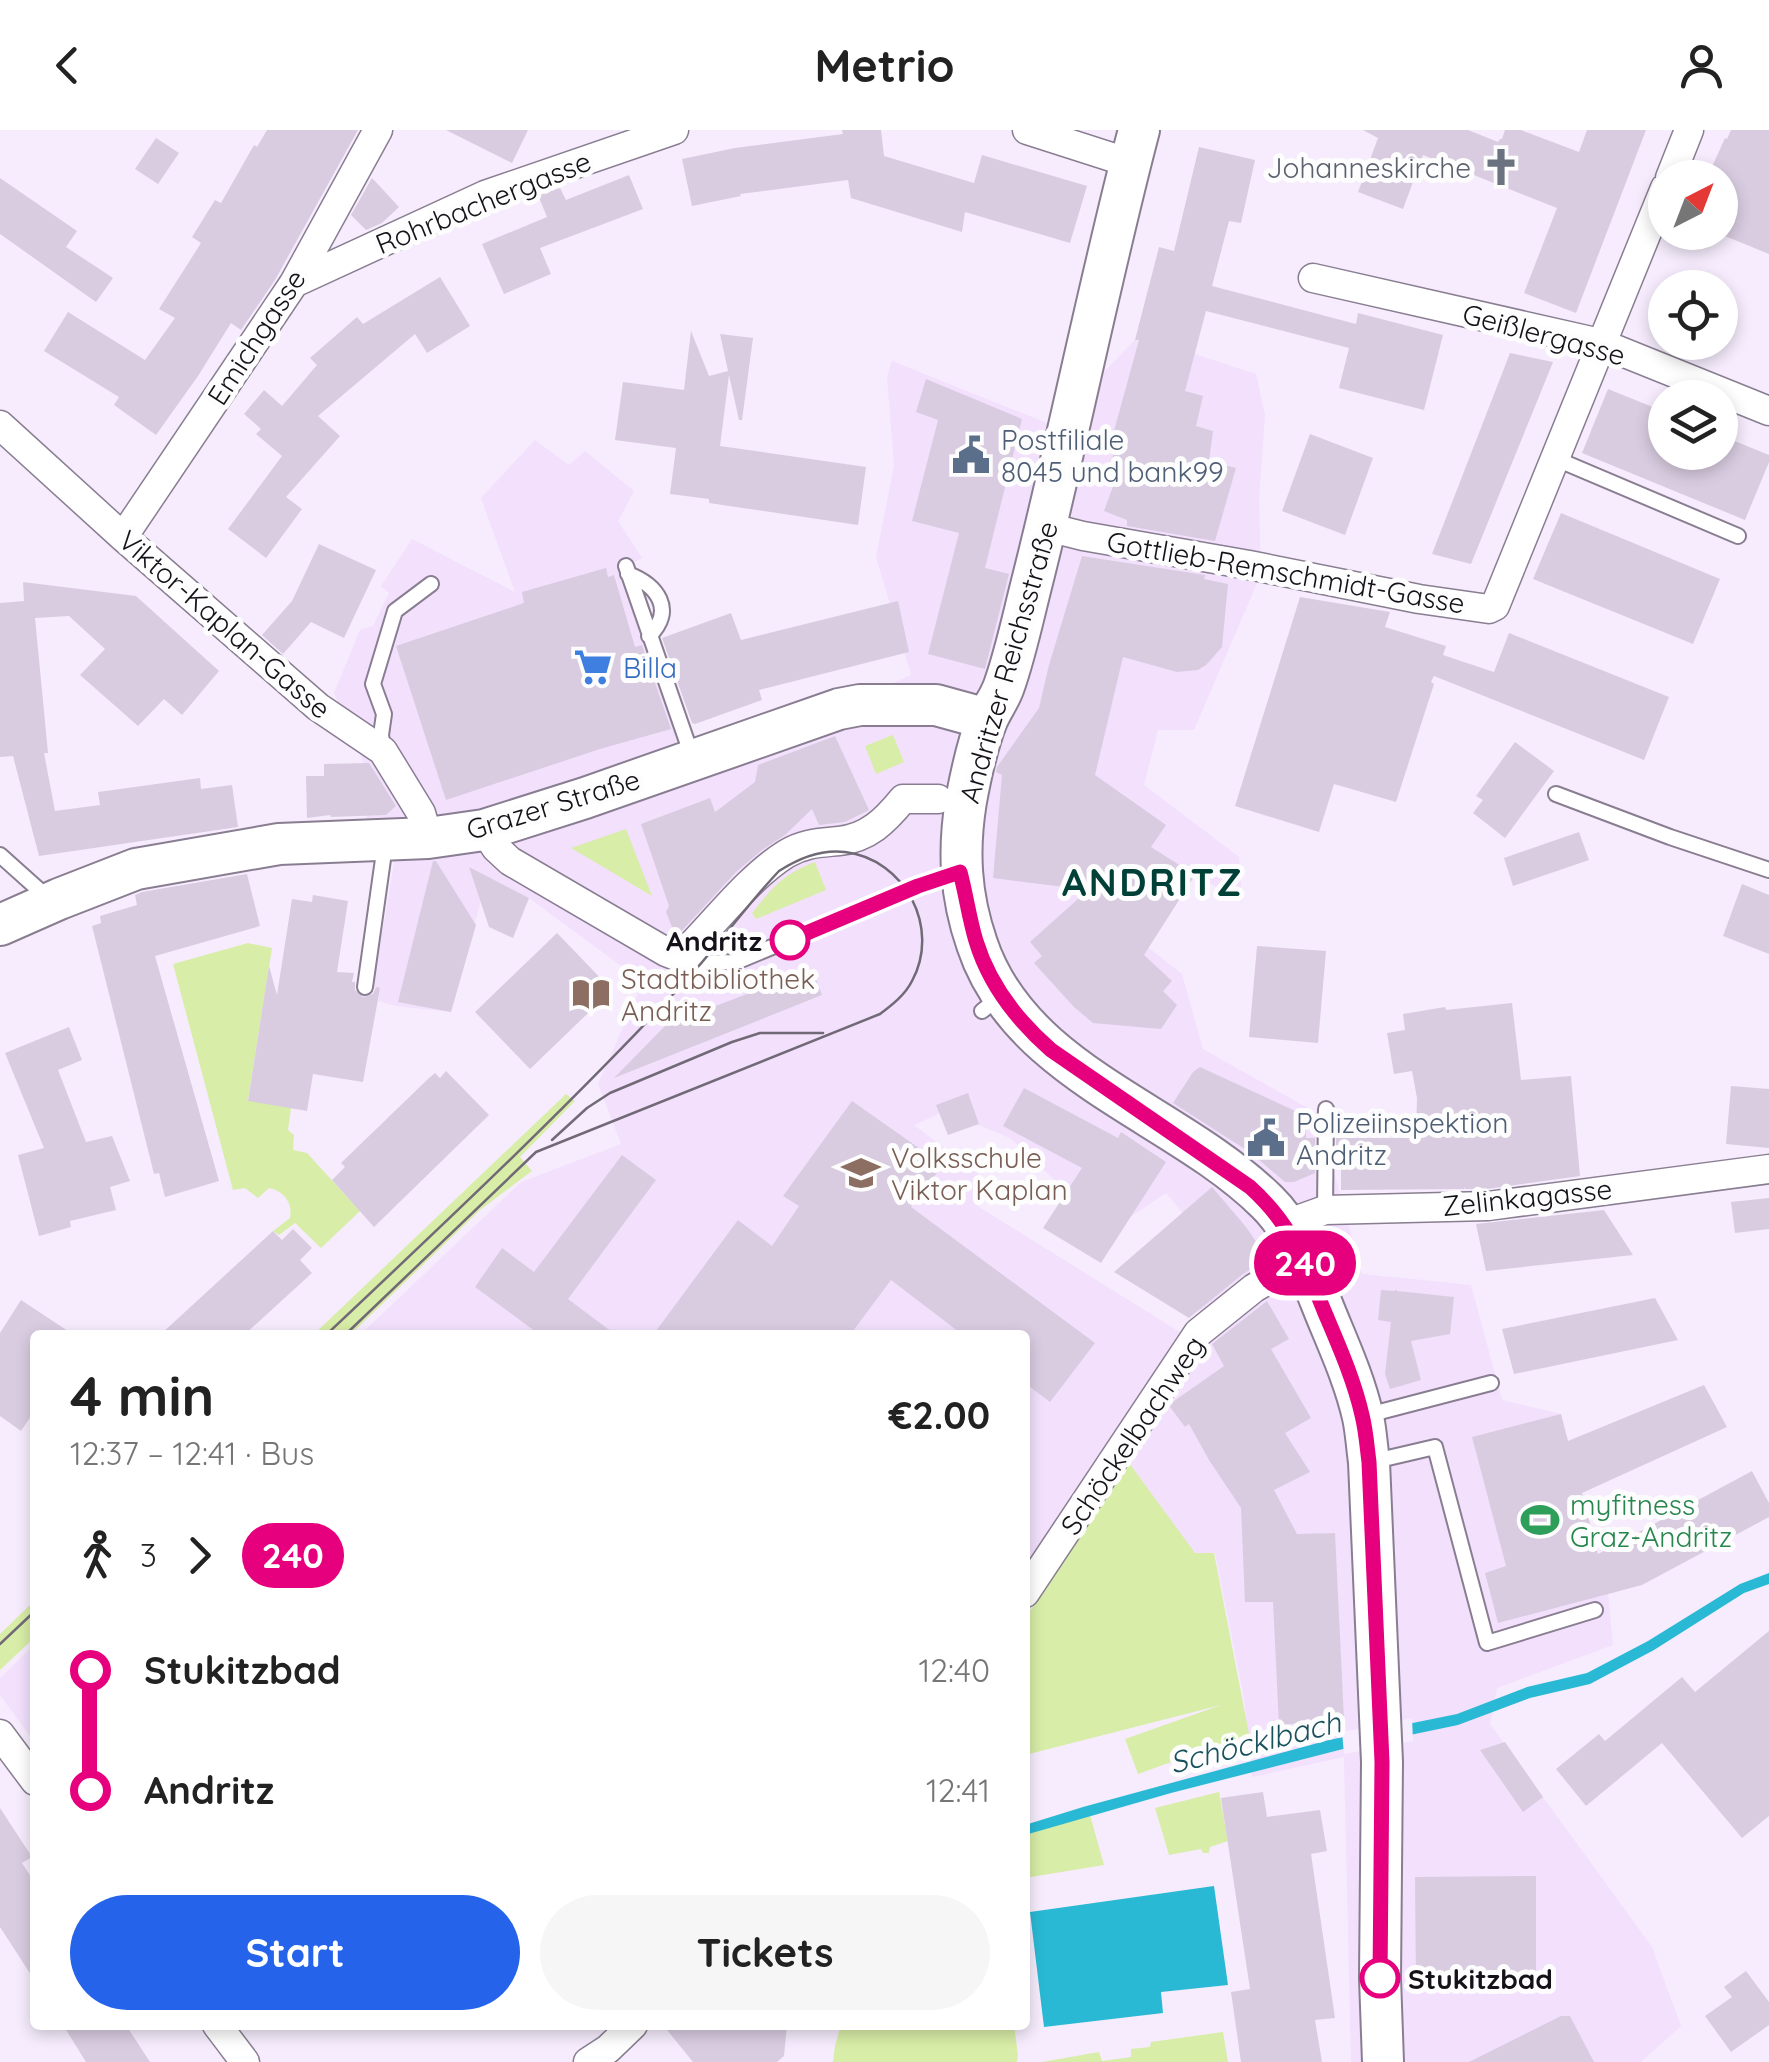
<!DOCTYPE html>
<meta charset="utf-8">
<style>
body{margin:0;font-family:Quicksand,sans-serif;background:#f6f6f6;color:#222;height:100vh;display:flex;flex-direction:column;font-size:38px;white-space:nowrap}
*{box-sizing:border-box;margin:0}
p{font-size:32px;color:#767676}
.icon{flex:none;width:55px;height:55px;fill:none;stroke:currentColor;stroke-width:2;stroke-linecap:round;stroke-linejoin:round}
.map{position:relative;flex:1;overflow:hidden}
.panel{position:absolute;left:30px;top:1200px;width:1000px;height:700px;display:flex;flex-direction:column;background:#fff;border-radius:10px;box-shadow:0 5px 15px #0003}
.panel>*{flex:none}
.badge{padding:0 20px;border-radius:32px;font-size:35px;line-height:65px}
.needle{width:65px;rotate:42deg}
.fabs{position:absolute;left:1648px;top:30px;display:grid;gap:20px}
.fabs a{display:grid;place-items:center;width:90px;height:90px;border-radius:50%;background:#fff;box-shadow:0 5px 15px #0003;font-size:50px}
.map>.badge{position:absolute;translate:-50% -50%;box-shadow:0 0 0 5px #fff}
.legs{display:flex;align-items:center;gap:15px;height:110px;padding:0 40px;font-size:32px}
.legs p{margin-inline-start:auto}
.overview{display:flex;align-items:center;justify-content:space-between;height:170px;padding:0 40px}
h1{font-size:55px;font-weight:800;line-height:75px}
.primary-button{display:flex;gap:20px;margin-top:auto;padding:20px 40px}
.primary-button a{flex:1;height:115px;border-radius:60px;background:#2563eb;color:#fff;font-size:40px;font-weight:800;line-height:115px;text-align:center}
.primary-button a+a{background:#f6f6f6;color:#222}
ul{padding:0 40px;list-style:none}
li{display:flex;align-items:center;gap:35px;height:120px;font-size:38px}
li i{display:grid;place-items:center;width:15px;height:100%;margin:0 12px;background:currentColor}
li i::after{content:'';width:25px;height:25px;margin:-12px;border:8px solid;border-radius:50%;background:#fff}
li p{margin-inline-start:auto}
li:first-child i{background:linear-gradient(#0000 50%,currentColor 0)}
li:last-child i{background:linear-gradient(currentColor 50%,#0000 0)}
header{display:flex;justify-content:space-between;align-items:center;height:130px;padding:0 40px;background:#fff;font-size:45px;font-weight:800}
.map>svg:first-child{display:block}
.built{fill:#f2e0fd}
.green{fill:#d8eda7}
.water{fill:#29b9d4}
.pier{fill:#f6ecfd}
.building{fill:#d9cce1}
.lines{fill:none;stroke-linecap:round;stroke-linejoin:round}
.lane-casing{stroke:#897e91;stroke-width:18}
.street-casing{stroke:#897e91;stroke-width:31}
.secondary-casing{stroke:#897e91;stroke-width:44}
.lane{stroke:#fff;stroke-width:14}
.street{stroke:#fff;stroke-width:28}
.secondary{stroke:#fff;stroke-width:40}
.tram{stroke:#716a76;stroke-width:2.5}
.line-1-casing{stroke:#fff;stroke-width:22}
.line-1{stroke:#e6007e;stroke-width:15}
.stop-1-dot{fill:#fff;stroke:#e6007e;stroke-width:5}
.labels{text-anchor:middle;dominant-baseline:central;stroke-width:10;stroke-linejoin:round;paint-order:stroke}
.worship-label{font-size:28px;fill:#5b616d;stroke:#fdfdfd;text-anchor:end}
.street-label{font-size:28px;fill:#151118;stroke:#fdfdfd}
.service-label{font-size:28px;fill:#4e5e75;stroke:#fdfdfd;text-anchor:start}
.shop-label{font-size:28px;fill:#366cbe;stroke:#fdfdfd;text-anchor:start}
.stop-label{font-size:28px;font-weight:bold;fill:#151118;stroke:#fdfdfd;text-anchor:end}
.education-label{font-size:28px;fill:#785e54;stroke:#fdfdfd;text-anchor:start}
.leisure-label{font-size:28px;fill:#27864d;stroke:#fdfdfd;text-anchor:start}
.water-label{font-size:30px;font-style:italic;fill:#19515d;stroke:#fdfdfd}
.district-label{font-size:38px;font-weight:bold;letter-spacing:2.5px;fill:#014037;stroke:#fdfdfd}
</style>
<header><svg class="icon" aria-label="back" viewBox="0 0 24 24"><path d="M15 5l-7 7 7 7"/></svg>Metrio<svg class="icon" aria-label="person" viewBox="0 0 24 24"><circle cx="12" cy="8" r="4"/><path d="M4 21q1-7 8-7t8 7"/></svg></header>
<div class="map">
<svg width="1769" height="1932" viewBox="0 0 1769 1932">
<rect width="100%" height="100%" fill="#f6ecfd"/>
<path class="built" d="M1135 210 1195 224 1256 244 1265 285 1259 368 1261 444 1194 600H1158L1144 655 1239 727 1242 771 1195 745 1112 789 1182 844 1203 919 1318 984 1362 1144 1471 1155 1502 1270 1561 1284 1608 1464 1613 1515 1497 1558 1490 1594 1652 1817 1681 1896 1641 1932H1351L1344 1627 1252 1647 1244 1568 1215 1423 1195 1424 1127 1330 1196 1198 1212 1118 1166 1063 1118 1095 1084 1078 1010 1008 945 981 914 995 979 1045 974 1074 1180 1202 1125 1291 1025 1446V1205H360L521 1052 621 1014 598 954 643 852 529 768 487 748 451 882 396 876 378 871 380 859 373 856 394 734 366 686 364 633 334 563 360 500 373 496 389 463 381 456 412 409 515 462 481 368 535 310 569 335 585 321 634 361 618 391 642 428 627 436 684 603 673 645 756 613 911 545 876 427 894 336 887 247 892 231 1052 295Z
M35 1514V1613L0 1565V1548Z"/>
<path class="green" d="M893 605 904 632 876 644 865 616Z
M626 699 652 766 571 718Z
M815 732 826 760 756 789 752 783C774 756 782 745 815 732Z
M248 813 272 818 248 970 291 978 288 1000 294 1005 293 1020 307 1023 360 1081 321 1118 295 1093 279 1105 273 1101 290 1088C293 1073 284 1061 269 1058L258 1068 245 1058 233 1060 173 834Z
M566 964 575 971 520 1027 532 1041 480 1080 350 1205H313Z
M1127 1330 1195 1423H1214L1249 1604 1138 1644 1125 1609 1221 1575 1025 1625V1488L1076 1413Z
M35 1470V1507L0 1540V1504Z
M1219 1662 1228 1711 1210 1717 1209 1723H1203L1201 1719 1169 1725 1155 1678Z
M1090 1685 1104 1735 1025 1748V1705Z
M841 1895H1014L1018 1925 1017 1932H833L835 1916Z
M1223 1902 1228 1932H1042L1099 1922 1102 1931 1131 1927V1919L1150 1917 1151 1912Z"/>
<path class="water" d="M1769 1443V1454L1744 1463 1654 1520 1590 1554 1530 1568 1458 1595 1343 1619 1171 1663 1025 1705V1695L1083 1677 1329 1610 1457 1584 1527 1557 1587 1543 1648 1511 1740 1454Z
M1214 1756 1228 1855 1161 1862 1163 1883 1044 1897 1030 1782Z"/>
<path class="pier" d="M1412 1588 1413 1611 1344 1624 1342 1602Z"/>
<path class="building" d="M267 0H358L275 150 241 200 231 193 198 246 156 305 114 275 119 267 44 221 68 182 145 230 175 188 159 179 201 113 192 107 215 70 221 73 254 15 257 17Z
M446 0H528L512 33Z
M842 0H881L884 26 974 53 982 25 1087 56 1070 113 965 82 962 102 851 68 848 50 740 64 741 66 692 76 682 29 735 18 843 4Z
M1363 0H1468L1498 12 1500 9H1502L1505 0H1521L1579 22 1587 0H1646L1576 183 1524 163 1557 78 1423 25 1403 79 1358 62 1378 8Z
M1731 0H1769V124L1720 104V48H1707L1725 8 1727 9Z
M156 8 179 23 158 54 135 39Z
M1199 17 1255 30 1241 93 1229 91 1212 156 1356 194 1358 183 1443 205 1424 280 1339 258 1349 218 1206 181 1185 261 1203 266 1196 296 1213 301 1209 331 1236 338 1215 411 1127 396V390L1104 381 1114 354 1104 348 1115 320 1109 319 1139 210H1135L1159 117 1174 121Z
M629 45 643 79 540 118 551 144 504 164 482 114 547 87 538 65 560 58 566 70Z
M0 48 77 101 66 117 113 148 96 172 0 104Z
M372 48 399 77 382 93 366 100 351 85Z
M440 147 470 196 427 223 415 204 318 286 340 306 286 367 302 379 266 428 228 399 282 326 256 304 261 299 244 284 264 260 282 276 317 235 310 228 357 187 363 194Z
M691 201 709 246 728 241 720 204 753 208 742 290H739L729 245 720 316 866 337 858 395 709 373V369L670 364 676 318 615 310 623 252 684 260Z
M1510 223 1553 232 1471 434 1432 424Z
M926 249 1022 289 985 438 1009 444 985 539 928 524 959 403 912 391 938 290 916 282Z
M1608 259 1665 282V322H1720V305L1769 325V332L1745 390 1582 323Z
M1310 304 1373 328 1345 405 1282 381Z
M1561 383 1720 449 1693 514 1533 449Z
M319 414 376 440 344 508 311 492 283 524 262 505 292 471Z
M1082 426 1205 445 1204 449 1228 454 1222 517 1206 535 1198 540 1177 542 1123 527 1095 645 1166 695 1151 717 1195 745 1144 825 1172 851 1163 861 1177 875 1161 899 1093 893 1074 877 1034 833 1042 826 1030 812 1088 760 993 748 1002 645 996 642 997 637 1039 578 1049 535Z
M606 438 608 447 614 445 635 517 642 515 671 599 600 619 446 670 396 516 524 473 522 462Z
M23 452 136 466 219 541 182 585 164 569 138 596 80 545 105 519 69 486 35 488 48 623H44L55 681 100 675 98 662 200 648 201 659 232 655 238 697 39 726 13 626 0 627V473L24 471Z
M1300 467 1390 482 1385 497 1446 516 1443 525 1494 542 1509 503 1669 567 1644 630 1434 546 1431 552 1434 554 1396 672 1334 654 1319 702 1235 676Z
M898 471 909 522 759 560 762 570 695 594 692 593 662 508 731 483 741 510Z
M835 606 869 680 845 692 819 695 812 679 785 705 762 720 736 742 676 807 666 782 669 776 641 694 710 668 715 682 755 652 758 635Z
M1515 612 1554 641 1505 708 1473 683 1483 670 1476 666Z
M369 633 396 676 386 685 331 687 330 685 307 688 306 646H324V634Z
M1579 702 1589 730 1513 756 1504 728Z
M433 731H436L476 795 451 882 398 872Z
M469 737 529 768 513 808 489 797Z
M247 744 260 796 155 826 219 1051 165 1067 159 1043 154 1044 92 796 101 793 100 786 137 775 135 765 142 762Z
M1742 754 1769 765V824L1723 806Z
M313 765 348 771 337 842 354 843 352 852H355V860L363 867 373 864 376 857 380 858 363 952 313 944 307 981 248 971 269 836 277 865 292 769 312 772Z
M557 803 612 860 530 939 475 882Z
M1257 816 1326 821 1318 913 1249 907Z
M812 839 822 865 614 948 666 895Z
M1512 873 1521 950 1571 946 1580 1046 1487 1059H1465L1464 1057V1059L1341 1060V1031L1336 1033V1008H1416L1417 968 1412 941 1394 944 1387 903 1405 900 1403 884 1445 877 1446 880Z
M69 897 82 930 58 940 86 1012 112 1006 130 1051 110 1057 116 1080 70 1091 71 1097 39 1106 18 1025 44 1018 5 923Z
M1200 937 1306 986V1008H1315V1043L1294 1052H1285L1251 1023 1173 973 1193 942Z
M446 941 489 985 374 1097 332 1050 345 1037 341 1033 428 949 435 943 440 948Z
M1731 956 1769 959V1018L1726 1014Z
M1024 958 1118 1008 1121 1002 1166 1032 1101 1133 1043 1098 1082 1038 1003 996Z
M968 963 979 994 948 1005 936 975Z
M852 971 943 1035 911 1077 1095 1213 1050 1272 1025 1253V1205H963L891 1150 850 1205H653L738 1090 772 1116 799 1076 783 1066Z
M622 1025 656 1050 568 1169 616 1205H540L475 1157 502 1118 534 1142Z
M1212 1057 1246 1097 1268 1129 1243 1144 1189 1188 1114 1142Z
M1769 1068V1099L1735 1103 1731 1072Z
M1604 1080 1633 1125 1486 1141 1476 1094Z
M293 1099 312 1118 300 1130 312 1143 244 1205H160L273 1101 282 1110Z
M1395 1159 1397 1161 1454 1167 1450 1204 1411 1211 1421 1250 1390 1259 1385 1244 1391 1192 1378 1190 1381 1160 1395 1161Z
M1655 1168 1678 1210 1514 1244 1502 1199Z
M21 1170 74 1205H35V1280L21 1301 0 1286V1203Z
M1267 1171 1289 1209 1271 1219 1311 1288 1285 1303 1310 1342 1274 1360 1297 1404 1335 1403 1344 1590 1279 1595 1273 1472H1245L1241 1378 1209 1330 1189 1294 1185 1297 1170 1277 1174 1271 1224 1236 1212 1214Z
M1704 1255 1727 1297 1582 1363 1598 1424 1752 1341 1769 1373V1387L1642 1455 1498 1493 1485 1443 1506 1436 1472 1307 1561 1284 1568 1311Z
M1769 1501V1686L1742 1708 1662 1613 1586 1676 1556 1639 1599 1604 1605 1611 1682 1547 1695 1562Z
M1505 1612 1543 1667 1523 1682 1480 1620Z
M1263 1662 1267 1687 1320 1680 1327 1721 1311 1724 1335 1888 1315 1890 1322 1932H1241L1231 1862 1250 1859 1221 1668Z
M0 1678 32 1727 22 1733 35 1753V1851L0 1797Z
M1536 1746V1852L1416 1855 1415 1747Z
M1746 1841 1769 1872V1895L1731 1922 1705 1886 1732 1867 1724 1857Z
M1561 1886H1570L1594 1932H1469Z
M63 1895H126L150 1932H86Z
M663 1895H787L784 1926 777 1932H693Z"/>
<g class="lines">
<g class="lane-casing">
<path id="lane" d="M1554 328 1738 406
M626 436 693 629
M628 444C657 455 676 480 649 506
M383 620 381 605 384 584 373 554 395 481 431 454
M1556 664 1670 707 1769 740
M0 725 48 768
M694 833 736 832 918 756 960 742
M365 857 385 715
M982 881 1001 866
M1325 1080 1326 979
M1368 1285 1491 1253
M1375 1331 1435 1317 1487 1513 1595 1480"/>
</g>
<g class="street-casing">
<path id="street" d="M1027 0 1130 33
M1670 48 1689 0
M1313 148 1600 213 1769 281
M294 153 485 65 674 0
M0 295 123 407 318 577 383 621 421 683 428 708
M1047 397 1083 406 1249 435 1419 469 1489 479 1495 476 1665 58
M123 407 294 153 378 0
M484 700 496 718 510 731 666 822 694 833
M690 817C719 787 751 746 786 724 804 713 819 713 839 711 868 708 885 691 903 669H938
M1286 1094 1325 1080 1488 1076 1769 1039
M1025 1463 1198 1203 1254 1158 1304 1129
M0 1604 35 1651
M217 1895 245 1932
M588 1932 608 1919 633 1895"/>
</g>
<g class="secondary-casing">
<path id="secondary" d="M1139 0C1099 152 1069 307 1030 460 1022 492 1015 525 1004 556 1000 568 992 578 987 590 977 615 971 644 966 671 958 720 960 765 977 814 1020 944 1176 982 1267 1072 1295 1099 1307 1138 1321 1172 1336 1210 1354 1247 1363 1287 1366 1301 1367 1317 1369 1332L1382 1632 1380 1848 1383 1932
M0 795 59 769 136 739 279 714 428 708 484 700 585 668 839 579 860 575H936L987 589"/>
</g>
<use href="#lane" class="lane"/>
<use href="#street" class="street"/>
<use href="#secondary" class="secondary"/>
<path class="tram" d="M552 1010 587 978 610 963 732 912 760 903H823
M326 1205C447 1091 567 978 680 857 715 820 744 778 779 741 799 728 821 719 845 722 905 729 941 798 912 851 905 865 892 875 880 884L536 1022 345 1205
M0 1514 35 1481"/>
</g>
<g class="lines">
<g class="line-1-casing">
<path id="line-1" d="M790 810 918 756 960 742C966 764 969 788 976 811 989 854 1018 891 1051 920L1250 1057C1294 1097 1303 1130 1325 1183 1339 1216 1354 1250 1362 1285 1366 1301 1367 1317 1369 1332L1382 1632 1380 1848"/>
</g>
<use href="#line-1" class="line-1"/>
</g>
<defs>
<g id="church-bare" transform="scale(3)"><path d="M-1.2-6h2.4v3.5h3.3v2.4h-3.3V6h-2.4V-.1h-3.3v-2.4h3.3Z" fill="#6b7280" stroke="#fdfdfd" stroke-width="2.5" paint-order="stroke"/></g>
<g id="civic-bare" transform="scale(3)"><path d="M-.6-6.5H3V-4.5H.6V-3L4-1V1h2V6H-6V1h2V-1L-.6-3ZM-1.2 2.5V6h2.4V2.5Z" fill="#5c6f8a" stroke="#fdfdfd" stroke-width="2.5" paint-order="stroke"/></g>
<g id="supermarket-bare" transform="scale(3)"><path d="M-6-5.5h2.5l.6 2H6L4.5 2H-2.5L-4.4-4H-6ZM-1.5 3.2a1.3 1.3 0 1 0 .1 0ZM3 3.2a1.3 1.3 0 1 0 .1 0Z" fill="#3f7fe0" stroke="#fdfdfd" stroke-width="2.5" paint-order="stroke"/></g>
<g id="library-bare" transform="scale(3)"><path d="M-6-4Q-3-5.5-.7-3.5V5Q-3 3-6 4ZM6-4Q3-5.5 .7-3.5V5Q3 3 6 4Z" fill="#8d6e63" stroke="#fdfdfd" stroke-width="2.5" paint-order="stroke"/></g>
<g id="school-bare" transform="scale(3)"><path d="M0-5L7-2L0 1L-7-2ZM-4 1L0 2.5L4 1V4Q0 6-4 4Z" fill="#8d6e63" stroke="#fdfdfd" stroke-width="2.5" paint-order="stroke"/></g>
<g id="stadium-bare" transform="scale(3)"><path d="M0-5a6.5 5 0 1 0 0 10a6.5 5 0 1 0 0-10ZM-3.5-1.8h7v3.6h-7Z" fill="#2e9e5b" stroke="#fdfdfd" stroke-width="2.5" paint-order="stroke"/></g>
</defs>
<g fill-rule="evenodd">
<use href="#church-bare" x="1501" y="37"/>
<use href="#civic-bare" x="971" y="325"/>
<use href="#supermarket-bare" x="593" y="537"/>
<use href="#library-bare" x="591" y="864"/>
<use href="#civic-bare" x="1266" y="1008"/>
<use href="#school-bare" x="861" y="1043"/>
<use href="#stadium-bare" x="1540" y="1390"/>
</g>
<g class="stop-1-dot">
<circle cx="790" cy="810" r="18"/>
<circle cx="1380" cy="1848" r="18"/>
</g>
<g class="labels">
<g class="worship-label">
<text x="1471" y="37">Johanneskirche</text>
</g>
<g class="street-label">
<text transform="translate(483 72) rotate(-22)">Rohrbachergasse</text>
<text transform="translate(1544 204) rotate(15)">Geißlergasse</text>
<text transform="translate(256 207) rotate(-57)">Emichgasse</text>
<text transform="translate(1286 442) rotate(10)">Gottlieb-Remschmidt-Gasse</text>
<text transform="translate(225 494) rotate(41)">Viktor-Kaplan-Gasse</text>
<text transform="translate(1008 532) rotate(-74)">Andritzer Reichsstraße</text>
<text transform="translate(553 674) rotate(-17)">Grazer Straße</text>
<text transform="translate(1527 1067) rotate(-6)">Zelinkagasse</text>
<text transform="translate(1132 1305) rotate(-56)">Schöckelbachweg</text>
</g>
<g class="service-label">
<text x="1001" y="309">Postfiliale<tspan x="1001" dy="32">8045 und bank99</tspan></text>
<text x="1296" y="992">Polizeiinspektion<tspan x="1296" dy="32">Andritz</tspan></text>
</g>
<g class="shop-label">
<text x="623" y="537">Billa</text>
</g>
<g class="stop-label">
<text x="762" y="810">Andritz</text>
<text x="1408" y="1848" text-anchor="start">Stukitzbad</text>
</g>
<g class="education-label">
<text x="621" y="848">Stadtbibliothek<tspan x="621" dy="32">Andritz</tspan></text>
<text x="891" y="1027">Volksschule<tspan x="891" dy="32">Viktor Kaplan</tspan></text>
</g>
<g class="leisure-label">
<text x="1570" y="1374">myfitness<tspan x="1570" dy="32">Graz-Andritz</tspan></text>
</g>
<g class="water-label">
<text transform="translate(1255 1612) rotate(-14)">Schöcklbach</text>
</g>
<g class="district-label">
<text x="1153" y="752">ANDRITZ</text>
</g>
</g>
</svg>
<div class="fabs">
<a><svg class="needle" viewBox="-14 -14 28 28"><path d="M0-13l5 13h-10z" fill="#e53935"/><path d="M0 13l5-13h-10z" fill="#767676"/></svg></a>
<a><svg class="icon" aria-label="locate" viewBox="0 0 24 24"><circle cx="12" cy="12" r="6"/><path d="M12 2v4M12 18v4M2 12h4M18 12h4"/></svg></a>
<a><svg class="icon" aria-label="layers" viewBox="0 0 24 24"><path d="M12 4l9 5-9 5-9-5zM3 14l9 5 9-5"/></svg></a>
</div>
<b class="badge" style="left:1305px;top:1133px;background:#e6007e;color:#fff">240</b>
<section class="panel">
<div class="overview"><div><h1>4 min</h1><p>12:37 – 12:41 · Bus</p></div><b>€2.00</b></div>
<div class="legs"><svg class="icon" aria-label="walk" viewBox="0 0 24 24"><circle cx="13" cy="4" r="2"/><path d="M13 8l-2 6 4 7M11 14l-3 7M7 12l3-4h3l4 4"/></svg>3<svg class="icon" aria-label="forward" viewBox="0 0 24 24"><path d="M9 5l7 7-7 7"/></svg><b class="badge" style="background:#e6007e;color:#fff">240</b></div>
<ul>
<li><i style="color:#e6007e"></i><b>Stukitzbad</b><p>12:40</p></li>
<li><i style="color:#e6007e"></i><b>Andritz</b><p>12:41</p></li>
</ul>
<div class="primary-button"><a>Start</a><a>Tickets</a></div>
</section>
</div>
